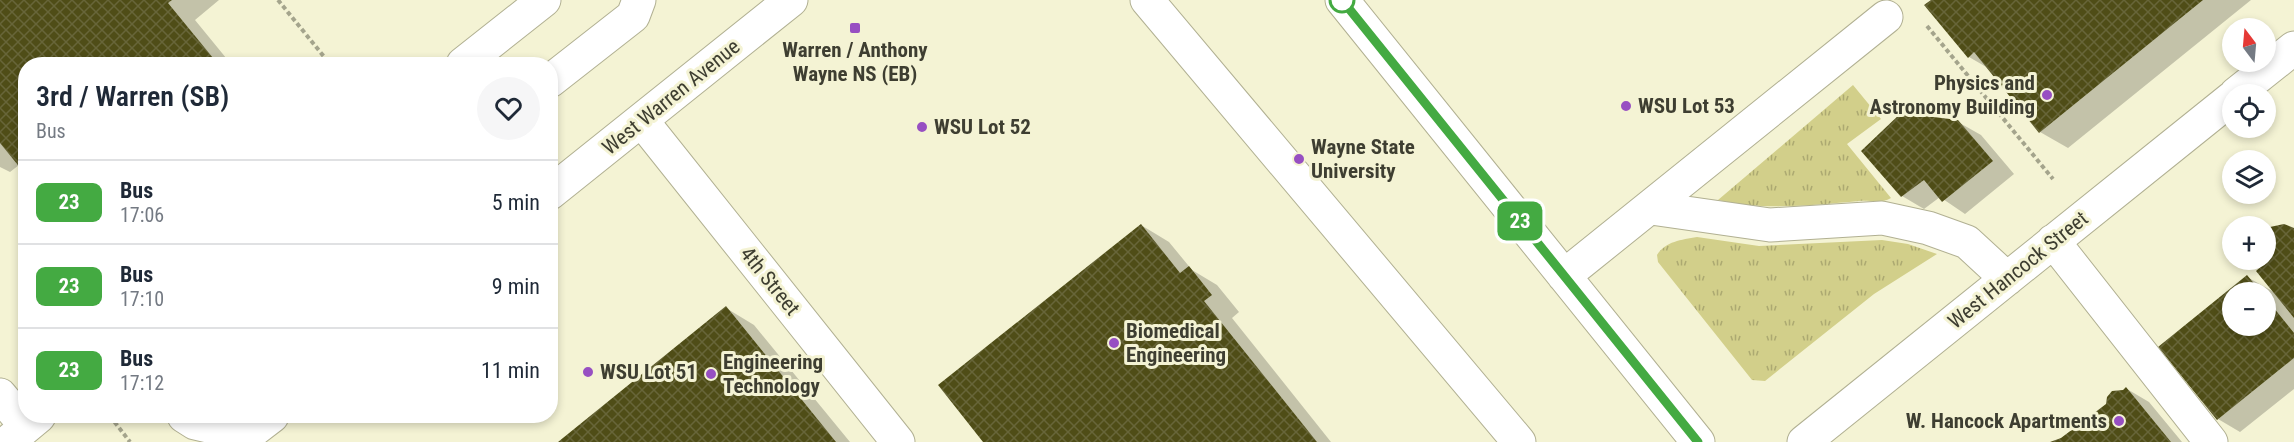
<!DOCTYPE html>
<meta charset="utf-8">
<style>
body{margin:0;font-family:"Roboto Condensed",sans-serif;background:#f6f6f7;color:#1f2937;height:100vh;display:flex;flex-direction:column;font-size:22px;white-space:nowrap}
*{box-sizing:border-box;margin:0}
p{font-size:20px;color:#747a83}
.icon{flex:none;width:33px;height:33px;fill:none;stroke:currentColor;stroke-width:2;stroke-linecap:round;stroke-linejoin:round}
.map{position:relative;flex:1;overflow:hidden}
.details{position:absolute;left:18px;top:57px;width:540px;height:366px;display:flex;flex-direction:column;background:#fff;border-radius:24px;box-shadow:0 3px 9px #0003}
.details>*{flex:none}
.badge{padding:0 12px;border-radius:9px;font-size:21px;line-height:39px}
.needle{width:39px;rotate:344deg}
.tools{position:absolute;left:2222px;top:18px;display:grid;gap:12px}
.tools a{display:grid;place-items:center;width:54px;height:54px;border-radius:50%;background:#fff;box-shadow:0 3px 9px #0003;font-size:30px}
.map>.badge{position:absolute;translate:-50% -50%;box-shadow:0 0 0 3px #fff}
.round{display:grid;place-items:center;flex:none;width:63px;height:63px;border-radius:32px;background:#f6f6f7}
.overview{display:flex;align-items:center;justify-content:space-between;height:102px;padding:0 18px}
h1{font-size:28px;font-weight:600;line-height:45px}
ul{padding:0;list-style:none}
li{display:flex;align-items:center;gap:18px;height:84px;padding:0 18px;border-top:2px solid #e0e1e3}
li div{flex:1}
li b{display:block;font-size:22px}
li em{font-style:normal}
li .badge{min-width:66px;font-weight:700;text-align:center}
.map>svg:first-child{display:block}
.grass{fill:url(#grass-tufts)}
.shadow{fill:#0003;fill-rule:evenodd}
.building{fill:url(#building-cross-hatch)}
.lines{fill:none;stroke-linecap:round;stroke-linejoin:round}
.minor-casing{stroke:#b1b092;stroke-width:35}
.major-casing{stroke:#b1b092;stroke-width:35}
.path{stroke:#a4a48c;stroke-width:4;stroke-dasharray:4.5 3;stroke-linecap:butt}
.minor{stroke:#fff;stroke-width:33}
.major{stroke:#fff;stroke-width:33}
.line-casing{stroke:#fff;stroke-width:14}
.line{stroke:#44aa42;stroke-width:9}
.stop-dot{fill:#fff;stroke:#44aa42;stroke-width:3}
.poi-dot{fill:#974fc2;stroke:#f4f3d4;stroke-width:2}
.labels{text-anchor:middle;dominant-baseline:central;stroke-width:6;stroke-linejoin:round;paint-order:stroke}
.poi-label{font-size:21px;font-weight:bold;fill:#3e3e31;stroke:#f4f3d4;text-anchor:start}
.street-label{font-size:21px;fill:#3e3e31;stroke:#f4f3d4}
</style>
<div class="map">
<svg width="2294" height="442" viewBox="0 0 2294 442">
<defs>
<pattern id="grass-tufts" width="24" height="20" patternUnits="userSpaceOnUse" patternTransform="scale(1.5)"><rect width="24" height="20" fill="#d2cf8a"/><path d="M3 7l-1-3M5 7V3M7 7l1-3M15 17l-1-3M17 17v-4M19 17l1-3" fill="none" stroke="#aca971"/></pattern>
<pattern id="building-cross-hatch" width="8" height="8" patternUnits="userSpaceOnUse" patternTransform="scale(1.5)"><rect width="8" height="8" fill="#4f4d17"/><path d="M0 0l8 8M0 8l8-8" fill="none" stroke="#676539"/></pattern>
</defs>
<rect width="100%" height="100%" fill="#f4f3d4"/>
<path class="grass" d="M1853 85 1881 119 1847 144 1891 198C1881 204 1871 200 1859 201 1813 205 1763 211 1718 200Z
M1697 237 1759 246 1882 240 1908 244 1937 254 1874 294 1765 381 1752 380 1658 262 1657 255C1666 241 1681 240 1697 237Z"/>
<path class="shadow" d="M0 0H219L195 20 231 64H26L19 165 10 172 0 167Z
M1933 0H2251L2068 148 2040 132 1988 68 1969 57Z
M1958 122 1981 135 2014 174 1965 214 1940 197 1924 209 1902 196Z
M1141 225 1169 242 1192 270 1217 285 1239 312 1232 318 1331 442H985Z
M2294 229V389L2240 432 2218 419 2160 347 2247 277 2274 292ZM2232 292H2265V326H2232Z
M726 308 754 325 850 442H560Z
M2127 389 2149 402 2182 442H2056Z"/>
<path class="building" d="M0 0H172L168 3 218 64H26V175L0 143Z
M1931 0H2203L2039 133 1974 52 1968 58 1924 5Z
M1901 113 1958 120 1993 161 1942 202 1924 180 1901 197 1861 151Z
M1141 224 1180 273 1189 266 1212 295 1204 301 1317 442H983L938 385Z
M2284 224 2294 228V318L2256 271 2266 262 2264 260 2265 233 2270 227Z
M2247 275 2261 292H2232V326H2265V297L2294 333V358L2217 420 2158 347Z
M726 306 836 442H558Z
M2126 387 2171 442H2050L2061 438 2106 404 2107 397 2112 391 2123 390Z"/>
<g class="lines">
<g class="minor-casing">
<path id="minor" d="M1147 0 1519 442
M1342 0 1698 442
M2236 94 2294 48
M642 121 898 442
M1651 208 1770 225 1882 218 1928 228 1967 242 2007 279
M2053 241 2211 442
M1564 276 1886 17
M0 395 26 426
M1804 442 2232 98"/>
</g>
<g class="major-casing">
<path id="major" d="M463 64 544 0
M550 81 633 16 639 0
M550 193 791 0
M184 416 195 423 248 435
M8 442 39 416
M238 442 272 416"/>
</g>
<path class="path" d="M278 0 330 64
M1927 26 2053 179
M110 416 130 442"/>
<use href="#minor" class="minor"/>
<use href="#major" class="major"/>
</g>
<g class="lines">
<g class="line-casing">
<path id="line" d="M1342 0 1698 442"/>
</g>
<use href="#line" class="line"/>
</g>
<circle class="stop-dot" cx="1342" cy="0" r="12"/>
<g class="poi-dot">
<rect x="849" y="22" width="12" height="12" rx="3"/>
<circle cx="2047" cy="95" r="6"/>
<circle cx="1626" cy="106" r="6"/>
<circle cx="922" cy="127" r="6"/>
<circle cx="1299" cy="159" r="6"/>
<circle cx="1114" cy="343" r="6"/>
<circle cx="588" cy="372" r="6"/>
<circle cx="711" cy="374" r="6"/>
<circle cx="2119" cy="421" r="6"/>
</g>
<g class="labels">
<g class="poi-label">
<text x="855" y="50" text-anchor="middle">Warren / Anthony<tspan x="855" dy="24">Wayne NS (EB)</tspan></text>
<text x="2035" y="83" text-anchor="end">Physics and<tspan x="2035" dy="24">Astronomy Building</tspan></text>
<text x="1638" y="106">WSU Lot 53</text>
<text x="934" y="127">WSU Lot 52</text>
<text x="1311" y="147">Wayne State<tspan x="1311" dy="24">University</tspan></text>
<text x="1126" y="331">Biomedical<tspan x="1126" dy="24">Engineering</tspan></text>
<text x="723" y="362">Engineering<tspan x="723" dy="24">Technology</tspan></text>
<text x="600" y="372">WSU Lot 51</text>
<text x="2107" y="421" text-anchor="end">W. Hancock Apartments</text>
</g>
<g class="street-label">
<text transform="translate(671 97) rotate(-39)">West Warren Avenue</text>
<text transform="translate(2018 270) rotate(-39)">West Hancock Street</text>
<text transform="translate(770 281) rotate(51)">4th Street</text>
</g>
</g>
</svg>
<div class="tools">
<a><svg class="needle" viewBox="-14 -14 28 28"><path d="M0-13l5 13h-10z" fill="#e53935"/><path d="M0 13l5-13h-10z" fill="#747a83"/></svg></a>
<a><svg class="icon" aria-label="locate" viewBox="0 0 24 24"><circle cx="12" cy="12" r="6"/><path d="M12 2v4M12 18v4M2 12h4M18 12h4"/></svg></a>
<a><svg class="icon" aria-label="layers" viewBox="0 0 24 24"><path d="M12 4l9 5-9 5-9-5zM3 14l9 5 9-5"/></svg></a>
<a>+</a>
<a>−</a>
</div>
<b class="badge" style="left:1520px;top:221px;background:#44aa42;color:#fff">23</b>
<section class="details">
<div class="overview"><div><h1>3rd / Warren (SB)</h1><p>Bus</p></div><a class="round"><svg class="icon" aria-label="heart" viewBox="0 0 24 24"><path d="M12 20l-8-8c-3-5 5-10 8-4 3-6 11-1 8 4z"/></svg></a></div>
<ul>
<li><span class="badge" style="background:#44aa42;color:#fff">23</span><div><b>Bus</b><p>17:06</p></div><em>5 min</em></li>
<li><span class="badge" style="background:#44aa42;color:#fff">23</span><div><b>Bus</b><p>17:10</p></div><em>9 min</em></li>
<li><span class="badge" style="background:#44aa42;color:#fff">23</span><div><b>Bus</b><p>17:12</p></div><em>11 min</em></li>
</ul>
</section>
</div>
